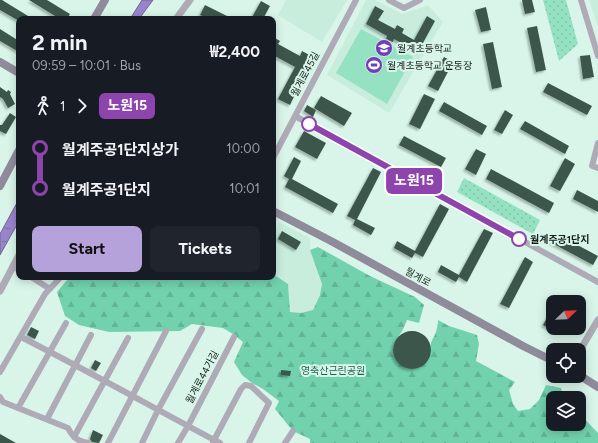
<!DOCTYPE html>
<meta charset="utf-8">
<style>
body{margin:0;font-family:Figtree,"Noto Sans KR",sans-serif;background:#20242c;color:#f1f3f6;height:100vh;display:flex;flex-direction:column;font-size:15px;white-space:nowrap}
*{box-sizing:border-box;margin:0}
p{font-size:13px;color:#9ea1a6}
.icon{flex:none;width:22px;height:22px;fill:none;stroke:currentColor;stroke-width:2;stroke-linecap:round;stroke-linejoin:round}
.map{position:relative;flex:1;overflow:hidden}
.drawer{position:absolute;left:16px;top:16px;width:260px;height:264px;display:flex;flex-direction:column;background:#171b24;border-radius:8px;box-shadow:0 2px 10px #0003}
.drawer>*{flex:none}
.badge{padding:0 8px;border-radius:6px;font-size:14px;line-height:26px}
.needle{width:26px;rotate:67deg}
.buttons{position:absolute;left:546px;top:295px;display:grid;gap:8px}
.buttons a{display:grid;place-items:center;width:40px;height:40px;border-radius:8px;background:#171b24;box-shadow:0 2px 10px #0003;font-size:20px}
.map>.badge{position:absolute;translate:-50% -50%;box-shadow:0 0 0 2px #fff}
.legs{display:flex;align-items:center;gap:6px;height:44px;padding:0 16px;font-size:13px}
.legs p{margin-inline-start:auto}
.summary{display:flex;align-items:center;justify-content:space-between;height:68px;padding:0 16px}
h1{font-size:22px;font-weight:700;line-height:30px}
.button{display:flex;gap:8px;margin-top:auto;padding:8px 16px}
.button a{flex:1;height:46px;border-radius:8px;background:#b6a2da;color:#111;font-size:16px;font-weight:700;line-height:46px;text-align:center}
.button a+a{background:#20242c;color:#f1f3f6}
ul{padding:0 16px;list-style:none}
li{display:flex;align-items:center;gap:14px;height:40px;font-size:15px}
li i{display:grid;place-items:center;width:6px;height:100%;margin:0 5px;background:currentColor}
li i::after{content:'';width:10px;height:10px;margin:-5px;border:3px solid;border-radius:50%;background:#171b24}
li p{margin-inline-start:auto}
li:first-child i{background:linear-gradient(#0000 50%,currentColor 0)}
li:last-child i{background:linear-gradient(currentColor 50%,#0000 0)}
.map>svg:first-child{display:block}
.built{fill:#c8eddd}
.forest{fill:url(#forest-firs)}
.park{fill:url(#park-dots)}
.garden{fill:#95e2c3}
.water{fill:url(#water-ripples);stroke:#726696}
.building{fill:#3e574c;filter:url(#shadow)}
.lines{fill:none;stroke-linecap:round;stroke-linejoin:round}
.minor{stroke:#aeabb6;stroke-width:6}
.tertiary{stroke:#aeabb6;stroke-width:7}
.secondary{stroke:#8f8b9b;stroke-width:8}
.line-1-casing{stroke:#fff;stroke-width:9}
.line-1{stroke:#8e44ad;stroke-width:6}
.stop-1-dot{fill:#fff;stroke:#8e44ad;stroke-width:2}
.labels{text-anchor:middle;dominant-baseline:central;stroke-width:4;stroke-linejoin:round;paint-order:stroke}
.poi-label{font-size:10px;fill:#16211c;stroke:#d9f5e9;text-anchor:start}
.street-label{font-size:10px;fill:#16211c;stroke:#d9f5e9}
.stop-label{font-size:10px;font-weight:bold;fill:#16211c;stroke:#d9f5e9;text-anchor:start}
.park-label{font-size:10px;fill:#1c664e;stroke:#d9f5e9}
</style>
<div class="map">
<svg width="598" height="443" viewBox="0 0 598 443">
<defs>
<pattern id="forest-firs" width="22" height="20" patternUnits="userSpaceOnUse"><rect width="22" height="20" fill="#71d2ad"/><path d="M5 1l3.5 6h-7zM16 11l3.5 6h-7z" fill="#61b494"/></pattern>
<pattern id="park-dots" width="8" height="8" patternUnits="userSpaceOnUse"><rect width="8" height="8" fill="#95e2c3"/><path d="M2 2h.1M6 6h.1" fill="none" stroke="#80c2a7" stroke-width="1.8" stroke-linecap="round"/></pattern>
<pattern id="water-ripples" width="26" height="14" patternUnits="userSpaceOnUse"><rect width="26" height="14" fill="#9983cb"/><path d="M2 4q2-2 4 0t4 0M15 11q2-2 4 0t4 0" fill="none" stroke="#7c6ba4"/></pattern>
<filter id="shadow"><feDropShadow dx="-2" dy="2" stdDeviation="1" flood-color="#0004"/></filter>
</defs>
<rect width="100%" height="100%" fill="#d9f5e9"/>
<path class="built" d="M286 0H347L322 42 278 15Z
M366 0H375L402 14 428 5 443 22 389 113 327 75Z
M589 0H598V27Z
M279 222 310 238V250L322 284 320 295 313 310 301 313H290L288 284 273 274V235Z"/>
<path class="forest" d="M318 247 370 276 415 297 424 305 419 323 407 320C405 325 403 330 400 334 397 339 394 342 393 348 392 366 416 376 427 361 433 353 429 350 431 343 432 339 435 336 436 332 437 328 438 324 438 320L449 326 477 335 479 344 476 361 515 382 509 390 513 404 518 411 530 409 539 400 546 385 561 388 564 398H553V424H579V413L598 433V443H310V439L293 431 275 409 279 401 263 389 252 383 242 375 234 362 243 342 233 334 223 328 192 324 180 331 109 332 79 325 65 316 57 292 67 280 70 277H273V274L288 284 290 312 301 313 313 310 320 295 322 284 310 250Z"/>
<path class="park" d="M543 0H566L578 44 559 61Z
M464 178 540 220 533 234 457 192Z"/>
<path class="garden" d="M361 29 413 57 387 104 336 73Z"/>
<path class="water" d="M142 0H153L139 19H130Z
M19 199V221L0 255V234Z"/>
<path class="building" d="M0 0H2L33 19H19V21L0 10Z
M29 0H47L70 14 67 19H60Z
M522 0H532L535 12 525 14Z
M261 1 270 6 263 19H251Z
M205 5 233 19H209L200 15Z
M375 6 384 11 378 20 395 29 397 25 404 29 402 33 414 40 427 16 435 21 418 52 394 39 393 42 386 39 387 36 366 24Z
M486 7 491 30 481 32 475 10Z
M537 26 546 70 536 72 527 28Z
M0 29 19 41V52L0 41Z
M273 37 280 41 278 44 300 56 302 51 313 57 290 105 278 99 295 67 273 55Z
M493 42 502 87 492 89 483 44Z
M590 55 594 77 583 79 580 56Z
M444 57 453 62 438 91 428 86Z
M548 83 592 106 587 115 543 92Z
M0 87 7 92 8 90 11 92 10 94 15 104 8 108 3 99 0 97Z
M424 94 435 99 420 129 409 124Z
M321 96 352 113 344 126 314 108Z
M444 102 487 126 482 135 439 111Z
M307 105 316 110 313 117 304 111Z
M505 110 513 115 502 134 494 130Z
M10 113 16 117 6 134 0 131V125H2Z
M525 121 569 146 565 154 520 129Z
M304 131 326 143 317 159 295 147Z
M404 136 446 158 441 167 399 145Z
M476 149 486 154 476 175 465 169Z
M294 157 301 161 292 179 338 204 333 213 285 187 289 179 284 176Z
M565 158 575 164 560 191 550 186Z
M373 168 381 172 357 219 375 228 371 235 353 225 355 220 347 216Z
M491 169 554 203 549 213 486 179Z
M577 190 598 201V212L573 199Z
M440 204 449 209 423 257 415 253 412 258 394 248 397 241 415 251Z
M484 229 493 233 467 282 459 277 456 282 438 272 441 265 459 275Z
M282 231 301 242 296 250 278 239Z
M555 233 598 256 593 265 550 242Z
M525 257 533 262 509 308 500 304Z
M553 307V328L552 330 543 325Z
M31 327 39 331 35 339 27 335Z
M393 350a19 19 0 1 1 38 0a19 19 0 1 1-38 0Z
M95 360 101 363 96 371 91 368Z
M281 370 291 371 290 376 281 375Z
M93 430 103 435 99 443 92 442 90 439Z
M0 434 16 443H0Z"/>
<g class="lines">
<path class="minor" d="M389 0 404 8 420 0
M581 0 598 56
M295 116 598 282
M598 143 592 166 598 168
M273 158 356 0
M13 266 19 270
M31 277 50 289
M21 337C88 371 154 408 220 443
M0 372 45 294 59 279 60 277
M0 397 3 402 68 428C73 438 78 441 88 443
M18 408 66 323
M47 419 91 335
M74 437 128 338
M213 442 241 389 245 385 251 386 269 403 249 443
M108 443 166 331
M142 443 158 410 202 329
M178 443 188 426 234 337
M285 443 293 431"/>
<path class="tertiary" d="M176 19 190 0
M0 291 19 255
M579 352 598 320"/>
<path class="secondary" d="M94 19 105 0
M0 62 19 73
M0 186 19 150
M273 211 331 241 523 346 553 361
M579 375 598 387"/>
</g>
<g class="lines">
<g class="line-1-casing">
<path id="line-1" d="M309 124 519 239"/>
</g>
<use href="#line-1" class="line-1"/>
</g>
<defs>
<g id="school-disc" transform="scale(0.9)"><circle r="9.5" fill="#6f40b8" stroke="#d9f5e9"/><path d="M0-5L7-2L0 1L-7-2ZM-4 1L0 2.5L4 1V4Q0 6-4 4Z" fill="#fff"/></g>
<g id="stadium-disc" transform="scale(0.9)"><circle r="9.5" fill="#6f40b8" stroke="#d9f5e9"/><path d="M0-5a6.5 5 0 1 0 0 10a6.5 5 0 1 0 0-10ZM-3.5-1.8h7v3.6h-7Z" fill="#fff"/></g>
</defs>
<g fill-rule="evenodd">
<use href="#school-disc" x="384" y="48"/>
<use href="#stadium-disc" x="374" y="65"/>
</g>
<g class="stop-1-dot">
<circle cx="309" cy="124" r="7"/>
<circle cx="519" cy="239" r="7"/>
</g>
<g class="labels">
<g class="poi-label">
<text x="397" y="48">월계초등학교</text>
<text x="387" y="65">월계초등학교 운동장</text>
</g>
<g class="street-label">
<text transform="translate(305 74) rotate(-62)">월계로45길</text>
<text transform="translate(418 277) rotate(28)">월계로</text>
<text transform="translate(202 377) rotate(-62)">월계로44가길</text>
</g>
<g class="stop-label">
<text x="530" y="239">월계주공1단지</text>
</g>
<g class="park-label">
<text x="333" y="370">영축산근린공원</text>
</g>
</g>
</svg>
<div class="buttons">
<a><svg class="needle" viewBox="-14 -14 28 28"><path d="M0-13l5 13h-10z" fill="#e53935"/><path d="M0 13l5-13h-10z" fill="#9ea1a6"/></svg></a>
<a><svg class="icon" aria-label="locate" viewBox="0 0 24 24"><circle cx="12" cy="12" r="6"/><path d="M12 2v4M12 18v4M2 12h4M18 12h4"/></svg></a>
<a><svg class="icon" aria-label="layers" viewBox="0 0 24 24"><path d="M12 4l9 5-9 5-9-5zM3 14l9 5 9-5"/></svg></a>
</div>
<b class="badge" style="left:414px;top:181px;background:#8e44ad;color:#fff">노원15</b>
<section class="drawer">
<div class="summary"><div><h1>2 min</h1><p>09:59 – 10:01 · Bus</p></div><b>₩2,400</b></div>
<div class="legs"><svg class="icon" aria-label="walk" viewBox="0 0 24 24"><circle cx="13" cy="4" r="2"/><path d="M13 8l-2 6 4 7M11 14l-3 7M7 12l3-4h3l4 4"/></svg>1<svg class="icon" aria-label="forward" viewBox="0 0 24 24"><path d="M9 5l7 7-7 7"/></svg><b class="badge" style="background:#8e44ad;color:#fff">노원15</b></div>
<ul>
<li><i style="color:#8e44ad"></i><b>월계주공1단지상가</b><p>10:00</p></li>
<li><i style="color:#8e44ad"></i><b>월계주공1단지</b><p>10:01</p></li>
</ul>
<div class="button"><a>Start</a><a>Tickets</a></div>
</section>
</div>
